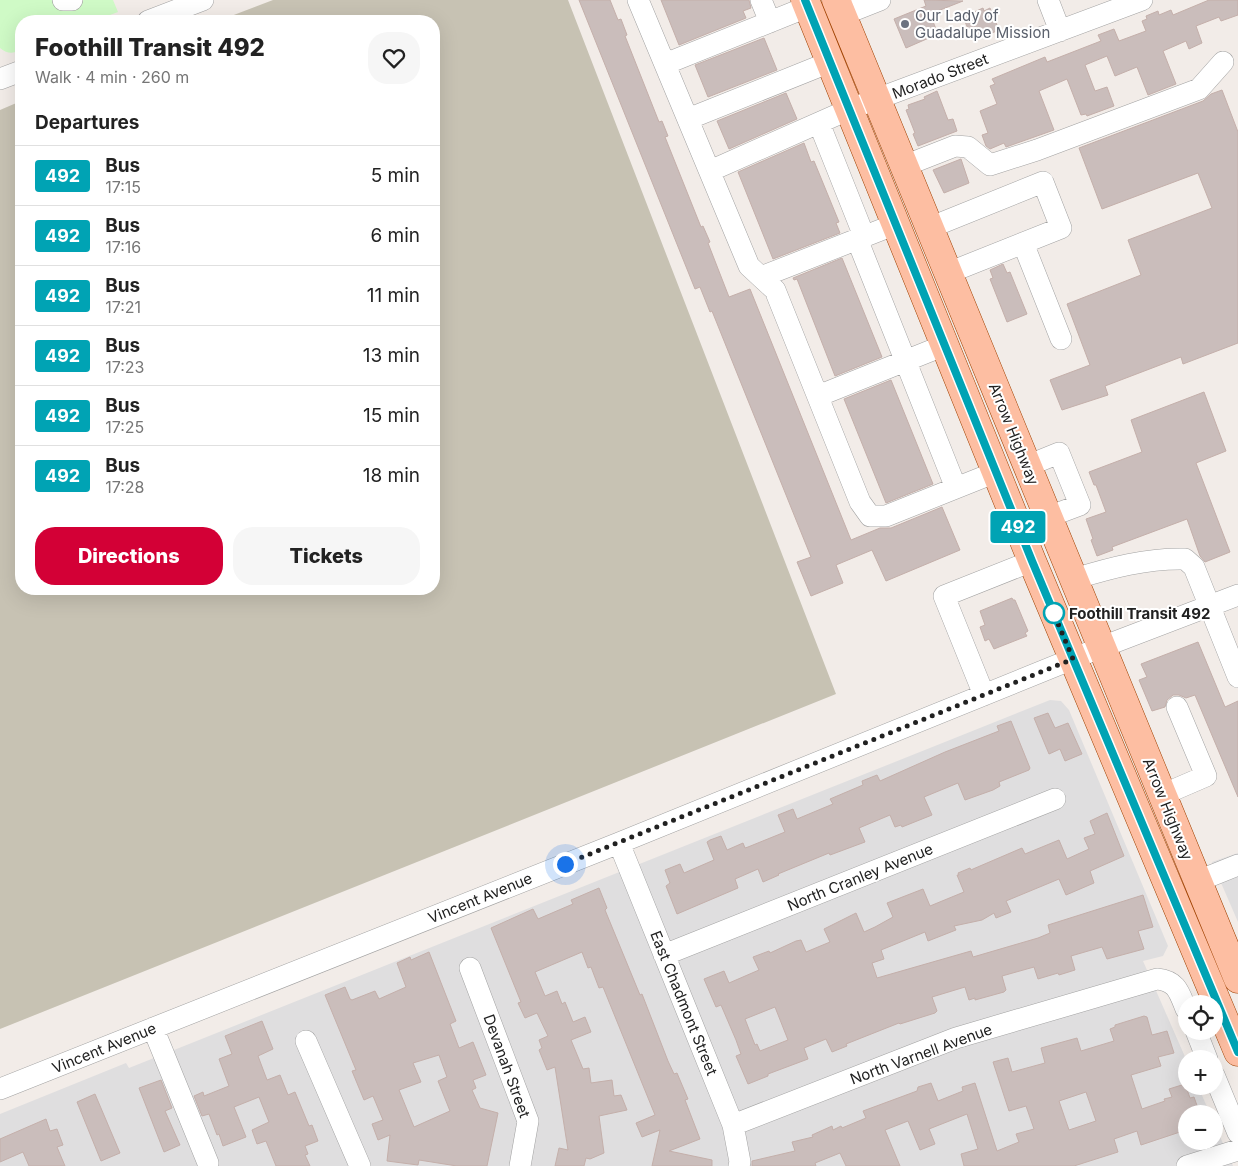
<!DOCTYPE html>
<meta charset="utf-8">
<style>
body{margin:0;font-family:Inter,sans-serif;background:#f6f6f6;color:#222;height:100vh;display:flex;flex-direction:column;font-size:19px;white-space:nowrap}
*{box-sizing:border-box;margin:0}
p{font-size:16px;color:#767676}
.icon{flex:none;width:28px;height:28px;fill:none;stroke:currentColor;stroke-width:2;stroke-linecap:round;stroke-linejoin:round}
.map{position:relative;flex:1;overflow:hidden}
.side{position:absolute;left:15px;top:15px;width:425px;height:580px;display:flex;flex-direction:column;background:#fff;border-radius:20px;box-shadow:0 5px 20px #0002}
.side>*{flex:none}
.badge{padding:0 10px;border-radius:4px;font-size:18px;line-height:32px}
.buttons{position:absolute;left:1178px;top:995px;display:grid;gap:10px}
.buttons a{display:grid;place-items:center;width:45px;height:45px;border-radius:50%;background:#fff;box-shadow:0 5px 20px #0002;font-size:25px}
.you{position:absolute;width:25px;height:25px;margin:-12px;border:4px solid #fff;border-radius:50%;background:#1a73e8;box-shadow:0 0 0 8px #1a73e833}
.map>.badge{position:absolute;translate:-50% -50%;box-shadow:0 0 0 2px #fff}
h2{padding:0 20px;font-size:19px;line-height:45px}
.round{display:grid;place-items:center;flex:none;width:52px;height:52px;border-radius:20px;background:#f6f6f6}
.summary{display:flex;align-items:center;justify-content:space-between;height:85px;padding:0 20px}
h1{font-size:24px;font-weight:800;line-height:38px}
.cta{display:flex;gap:10px;margin-top:auto;padding:10px 20px}
.cta a{flex:1;height:58px;border-radius:20px;background:#d30036;color:#fff;font-size:20px;font-weight:800;line-height:58px;text-align:center}
.cta a+a{background:#f6f6f6;color:#222}
ul{padding:0;list-style:none}
li{display:flex;align-items:center;gap:15px;height:60px;padding:0 20px;border-top:1px solid #e0e0e0}
li div{flex:1}
li b{display:block;font-size:19px}
li em{font-style:normal}
li .badge{min-width:55px;font-weight:700;text-align:center}
.map>svg:first-child{display:block}
.residential{fill:#dfdedf}
.construction{fill:#c7c2b3}
.park{fill:#cffac6}
.building{fill:#cabdbb;stroke:#c4afaa;fill-rule:evenodd}
.lines{fill:none;stroke-linecap:round;stroke-linejoin:round}
.minor-casing{stroke:#a2a2a2;stroke-width:22}
.major-casing{stroke:#9f4100;stroke-width:29}
.minor{stroke:#fff;stroke-width:21}
.major{stroke:#fdbea2;stroke-width:28}
.line-casing{stroke:#fff;stroke-width:11}
.line{stroke:#00a3b4;stroke-width:8}
.walk{stroke:#212121;stroke-width:5;stroke-dasharray:0 9}
.worship-dot{fill:#6b7280;stroke:#fff;stroke-width:2}
.stop-dot{fill:#fff;stroke:#00a3b4;stroke-width:2.5}
.labels{text-anchor:middle;dominant-baseline:central;stroke-width:4;stroke-linejoin:round;paint-order:stroke}
.worship-label{font-size:15px;fill:#5b616d;stroke:#fff;text-anchor:start}
.street-label{font-size:15px;fill:#212121;stroke:#fff}
.stop-label{font-size:15px;font-weight:bold;fill:#212121;stroke:#fff;text-anchor:start}
</style>
<div class="map">
<svg width="1238" height="1166" viewBox="0 0 1238 1166">
<rect width="100%" height="100%" fill="#f2ece8"/>
<path class="residential" d="M1050 700 1061 701 1069 710 1168 946 1163 956 1143 961 1186 1059V1086H1198L1210 1114H1186V1141H1214V1123L1233 1166H0V1114L126 1063 129 1068Z
M1238 853V922L1212 862Z"/>
<path class="construction" d="M273 0H568L836 694 0 1029V110L21 101V589H434V21H218Z"/>
<path class="park" d="M0 0H113L118 12 94 21H21V50C12 54 8 54 0 48Z"/>
<path class="building" d="M579 0H610L618 20 621 19 627 35 625 36 659 122 662 121 668 136 665 137 701 227 703 226 710 242 708 243 729 297 750 289 851 540 880 528H891L942 507 960 550 886 581 872 550 836 565 843 583 811 596 797 562 811 557 712 311 710 312 700 287 695 289Z
M661 0H749L751 8 743 11 746 18 679 45Z
M924 0 963 1 930 14 938 34 906 48 894 19 926 6Z
M1209 0H1238V15L1221 21 1219 17 1196 26 1202 43 1189 49 1186 41 1163 51 1176 84 1148 95 1137 67 1115 76 1107 56 1085 65 1095 91 1107 87 1114 106 1087 116 1086 114 1081 115 1067 79 1039 91 1054 130 1006 147 1004 143 990 149 986 146 982 135 988 133 980 111 997 104 990 86 995 84 992 79 1045 57 1047 62 1101 41 1098 35 1114 29 1119 41 1146 31 1142 21 1147 19 1146 16 1158 11 1159 15 1171 10 1173 15Z
M983 8 984 11 990 8 999 30 987 35 986 32 972 38 963 17Z
M764 38 777 70 708 97 695 65Z
M1222 90 1238 132V343L1183 364 1181 357 1105 386 1108 395 1062 410 1050 380 1090 365 1067 304 1141 275 1128 240 1212 208 1198 173 1102 209 1079 148 1203 101 1211 94Z
M937 91 948 120 953 119 957 131 918 146 913 134 915 133 906 110 909 109 908 105 925 99 924 97Z
M786 93 797 119 729 149 717 121Z
M804 143 811 162 814 161 839 222 836 223 840 233 773 259 738 172Z
M961 159 969 183 944 193 933 170Z
M842 258 882 357 835 376 797 279 794 280 793 278Z
M1003 264 1007 273 1010 272 1027 314 1007 322 990 279 993 278 990 270Z
M891 380 933 484 886 503 844 399Z
M1204 392 1226 451 1196 463 1230 552 1205 562 1200 556 1187 519 1112 547 1113 550 1097 556 1091 540 1093 539 1086 519 1106 512 1096 485H1094L1089 472 1142 452 1131 420Z
M1012 598 1013 600H1015L1028 631 1025 633 1027 636 994 649 989 639 985 641 980 627 985 625 980 611Z
M1198 642 1225 707 1238 701V797L1195 695 1186 698 1179 695H1173L1167 700 1165 707 1152 711 1139 680 1147 677 1141 664Z
M1048 713 1055 728 1068 723 1082 754 1065 761 1060 749 1049 754 1034 718Z
M1011 721 1030 768 1029 770 999 782 1000 786 993 790 965 800 958 783 924 797 932 815 902 827 901 825 895 827 890 815 859 828 865 842 830 855 829 853 778 874 779 875 763 882 758 869 735 879 738 888 677 914 666 886 670 883 665 870 680 864 684 873 714 860 707 842 710 840 721 836 727 850 743 843 745 848 748 847 785 832 778 815 793 809 797 819 833 804 830 799 863 785 862 781 877 775 880 781 945 752 999 731 997 726Z
M1107 813 1124 856 1090 871 1094 883 1066 895 1059 879 1006 901 1011 912 996 918 994 913 982 920 954 926 956 930 928 941 925 932 881 950 884 959 872 963 877 978 971 951 973 957 1038 938 1050 933 1048 925 1143 895 1153 927 1138 931 1144 949 1107 959 1102 947 1071 956 1075 970 1059 975 1058 973 1038 979 1034 967 1002 976 1006 990 1004 992 975 1000V998L969 1000 965 987 932 997 937 1011 935 1013 900 1024 899 1023 846 1044 847 1046 832 1052 826 1039 804 1048 808 1059 768 1074V1076L748 1084 736 1056 741 1054 736 1040 721 1005 716 1007 704 979 724 971 729 983 759 970 753 957 769 951 770 953 796 941 801 940 806 952 830 942 824 929 856 913 864 932 875 927 893 917 887 903 923 889 930 906 964 892 957 875H959L958 873 970 868 971 870 973 869 1022 848 1025 854 1059 840 1067 859 1089 849 1084 838 1095 834 1090 821ZM775 1007 788 1040 760 1051 757 1044 755 1045 745 1019Z
M599 888 607 908 605 910 640 995 642 994 668 1061 674 1074 677 1073 688 1099 685 1100 700 1139 669 1151 712 1160V1166H652L660 1130 642 1137 636 1123 655 1115 603 987 599 988 591 967 588 968 582 952 535 972 545 996 557 991 562 1004 565 1002 573 1022 585 1017 591 1032 571 1040 583 1069 589 1068 591 1083 612 1080 614 1096 621 1095 627 1110 599 1116 604 1153 590 1159 586 1158 584 1166H555L559 1148 568 1150 555 1067 547 1070 539 1050 542 1048 539 1040 548 1036 537 1013 525 1018 518 1003 521 1002 491 928 533 909 538 919 573 904 571 900Z
M429 952 456 1021 450 1024 459 1048 473 1042 486 1075 473 1080 476 1088 472 1090 480 1108 498 1113 487 1166H457L419 1160 418 1165 387 1161 390 1135 378 1140 372 1124 383 1120 373 1096 364 1100 352 1071 356 1070 325 995 345 987 350 999 352 1000 375 991 379 999 406 987 397 963 410 957 411 960ZM439 1055 447 1077 438 1081 450 1111 414 1127 399 1090 421 1082 413 1063Z
M1144 1016 1147 1017 1152 1035 1167 1031 1174 1053 1158 1057 1161 1066 1131 1075 1142 1109 1165 1101 1164 1099 1172 1097 1169 1089 1185 1084 1190 1098 1194 1097 1200 1114H1186V1130L1141 1145 1137 1131 1114 1139 1118 1152 1074 1166H964L961 1154 978 1149 967 1114 929 1129 935 1144 920 1150 908 1121 885 1130 900 1166H846L840 1153 815 1163 816 1166H752V1161L795 1151 792 1142 813 1137 812 1135 832 1126 833 1130 841 1126 842 1128 866 1118 863 1111 917 1091 918 1087 931 1083 938 1101 963 1091 962 1087 975 1083 997 1151 1019 1142 1016 1134 1034 1129 1026 1106 1009 1111 993 1062 1008 1058 1012 1072 1045 1063 1041 1048 1077 1038 1081 1051 1114 1041 1110 1029 1115 1027V1025ZM1086 1092 1096 1121 1069 1130 1059 1101Z
M262 1021 273 1049 258 1056 267 1080 280 1075 288 1095 295 1092 309 1126 312 1125 318 1141 305 1146 308 1154 305 1155 310 1166H276L266 1141 257 1144 252 1130 269 1122 259 1097 234 1107 246 1137 223 1146 219 1134 217 1135 209 1114 202 1116 194 1096 203 1092 204 1096 229 1086 219 1059 232 1054 225 1036Z
M161 1080 172 1108 165 1111 180 1145 164 1152 139 1088Z
M95 1094 120 1153 101 1161 77 1102Z
M46 1119 50 1131 57 1129 63 1145 57 1147 65 1166H29L23 1152 0 1162V1139Z"/>
<g class="lines">
<g class="minor-casing">
<path id="minor" d="M63 0H72
M638 0 749 266 775 290 860 502 870 516H886L996 472
M761 0 770 22
M1048 0 1060 31
M842 15 880 0
M148 21 203 0
M665 64 807 7
M0 79 21 71
M688 119 830 62
M819 123 864 236
M904 166 955 146 968 147 990 165 1037 150 1199 89 1223 62
M710 171 850 109 1142 0
M929 228 1043 182 1061 228 948 273
M857 239 956 488
M1023 243 1061 339
M761 277 896 224
M818 396 945 345
M1027 466 1059 453 1080 505 1048 517
M1074 579C1110 568 1147 558 1185 559L1194 567 1238 677
M984 695 944 596 1032 561
M1162 795 1206 776 1177 707
M619 843 733 1125 740 1162 739 1166
M1198 881 1238 865
M664 955 1055 799
M470 968 528 1121 520 1166
M153 1028 208 1163
M1196 1031 1207 1059
M306 1041 360 1166
M1214 1075 1238 1133
M0 1089 619 843 1102 647 1238 595
M733 1125 956 1038 1157 979C1177 981 1179 992 1186 1009
M1187 1166 1238 1150"/>
</g>
<g class="major-casing">
<path id="major" d="M805 0 1032 561 1238 1052
M836 0 1238 979"/>
</g>
<use href="#minor" class="minor"/>
<use href="#major" class="major"/>
</g>
<g class="lines">
<g class="line-casing">
<path id="line" d="M805 0 1032 561 1238 1052"/>
</g>
<use href="#line" class="line"/>
<path class="walk" d="M565 864 1073 659 1051 607 1054 613"/>
</g>
<circle class="worship-dot" cx="905" cy="24" r="5"/>
<circle class="stop-dot" cx="1054" cy="613" r="10"/>
<g class="labels">
<g class="worship-label">
<text x="915" y="15">Our Lady of<tspan x="915" dy="17">Guadalupe Mission</tspan></text>
</g>
<g class="street-label">
<text transform="translate(940 76) rotate(-21)">Morado Street</text>
<text transform="translate(1014 434) rotate(68)">Arrow Highway</text>
<text transform="translate(1168 809) rotate(68)">Arrow Highway</text>
<text transform="translate(860 877) rotate(-22)">North Cranley Avenue</text>
<text transform="translate(480 898) rotate(-22)">Vincent Avenue</text>
<text transform="translate(684 1003) rotate(68)">East Chadmont Street</text>
<text transform="translate(104 1048) rotate(-22)">Vincent Avenue</text>
<text transform="translate(921 1054) rotate(-20)">North Varnell Avenue</text>
<text transform="translate(507 1066) rotate(70)">Devanah Street</text>
</g>
<g class="stop-label">
<text x="1069" y="613">Foothill Transit 492</text>
</g>
</g>
</svg>
<div class="buttons">
<a><svg class="icon" aria-label="locate" viewBox="0 0 24 24"><circle cx="12" cy="12" r="6"/><path d="M12 2v4M12 18v4M2 12h4M18 12h4"/></svg></a>
<a>+</a>
<a>−</a>
</div>
<div class="you" style="left:565px;top:864px"></div>
<b class="badge" style="left:1018px;top:527px;background:#00a3b4;color:#fff">492</b>
<section class="side">
<div class="summary"><div><h1>Foothill Transit 492</h1><p>Walk · 4 min · 260 m</p></div><a class="round"><svg class="icon" aria-label="heart" viewBox="0 0 24 24"><path d="M12 20l-8-8c-3-5 5-10 8-4 3-6 11-1 8 4z"/></svg></a></div>
<h2>Departures</h2>
<ul>
<li><span class="badge" style="background:#00a3b4;color:#fff">492</span><div><b>Bus</b><p>17:15</p></div><em>5 min</em></li>
<li><span class="badge" style="background:#00a3b4;color:#fff">492</span><div><b>Bus</b><p>17:16</p></div><em>6 min</em></li>
<li><span class="badge" style="background:#00a3b4;color:#fff">492</span><div><b>Bus</b><p>17:21</p></div><em>11 min</em></li>
<li><span class="badge" style="background:#00a3b4;color:#fff">492</span><div><b>Bus</b><p>17:23</p></div><em>13 min</em></li>
<li><span class="badge" style="background:#00a3b4;color:#fff">492</span><div><b>Bus</b><p>17:25</p></div><em>15 min</em></li>
<li><span class="badge" style="background:#00a3b4;color:#fff">492</span><div><b>Bus</b><p>17:28</p></div><em>18 min</em></li>
</ul>
<div class="cta"><a>Directions</a><a>Tickets</a></div>
</section>
</div>
